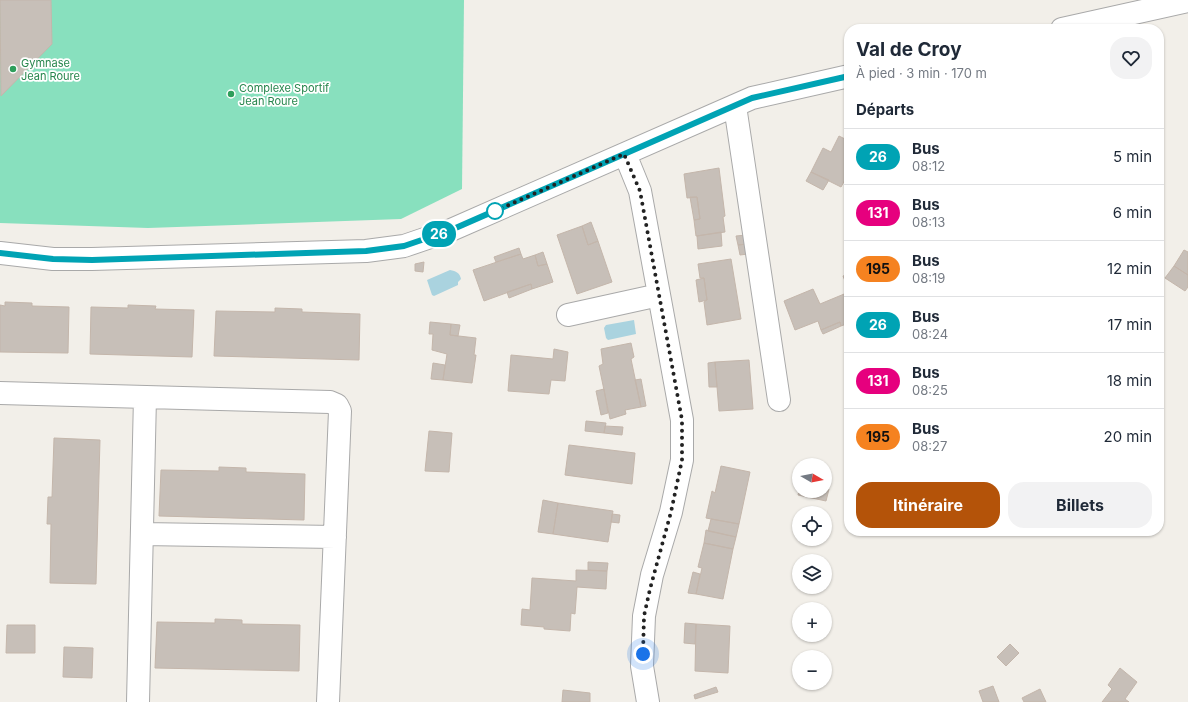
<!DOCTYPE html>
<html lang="fr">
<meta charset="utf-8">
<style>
body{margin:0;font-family:Inter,sans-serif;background:#f2f2f3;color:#1f2937;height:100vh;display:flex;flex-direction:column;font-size:15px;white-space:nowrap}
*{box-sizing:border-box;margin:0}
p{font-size:13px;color:#747a83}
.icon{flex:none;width:22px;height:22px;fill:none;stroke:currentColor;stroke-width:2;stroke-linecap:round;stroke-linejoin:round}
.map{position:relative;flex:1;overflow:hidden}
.panel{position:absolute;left:844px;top:24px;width:320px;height:512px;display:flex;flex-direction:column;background:#fff;border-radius:16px;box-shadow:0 1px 3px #0004}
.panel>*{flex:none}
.badge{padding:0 8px;border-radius:13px;font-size:14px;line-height:26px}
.needle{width:26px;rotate:99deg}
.buttons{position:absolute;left:792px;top:458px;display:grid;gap:8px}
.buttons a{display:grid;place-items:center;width:40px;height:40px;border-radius:50%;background:#fff;box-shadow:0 1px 3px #0004;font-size:20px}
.you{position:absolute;width:20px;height:20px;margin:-10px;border:3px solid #fff;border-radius:50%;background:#1a73e8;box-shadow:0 0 0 6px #1a73e833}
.map>.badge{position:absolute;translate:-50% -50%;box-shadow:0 0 0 2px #fff}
h2{padding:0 12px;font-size:15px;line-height:36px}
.round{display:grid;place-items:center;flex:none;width:42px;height:42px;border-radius:16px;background:#f2f2f3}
.summary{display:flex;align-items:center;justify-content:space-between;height:68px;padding:0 12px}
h1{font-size:19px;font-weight:700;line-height:30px}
.button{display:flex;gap:8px;margin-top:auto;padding:8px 12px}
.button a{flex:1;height:46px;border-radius:16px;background:#b45309;color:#fff;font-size:16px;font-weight:700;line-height:46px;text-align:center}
.button a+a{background:#f2f2f3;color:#1f2937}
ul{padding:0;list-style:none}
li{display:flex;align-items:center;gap:12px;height:56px;padding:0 12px;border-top:1px solid #e0e1e3}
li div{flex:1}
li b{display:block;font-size:15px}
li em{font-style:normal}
li .badge{min-width:44px;font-weight:700;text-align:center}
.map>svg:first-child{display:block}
.pitch{fill:#88e0be}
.water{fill:#aad3df}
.building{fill:#c7bfb8;stroke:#c4b6ab}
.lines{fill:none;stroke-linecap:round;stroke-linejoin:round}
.minor-casing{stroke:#a9a9a9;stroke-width:24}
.minor{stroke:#fff;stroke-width:22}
.line-casing{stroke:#fff;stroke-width:9}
.line{stroke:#00a3b4;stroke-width:6}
.walk{stroke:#222;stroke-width:4;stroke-dasharray:0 7.2}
.leisure-dot{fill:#2e9e5b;stroke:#fff;stroke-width:1.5}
.stop-dot{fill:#fff;stroke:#00a3b4;stroke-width:2}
.labels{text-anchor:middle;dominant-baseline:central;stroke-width:3.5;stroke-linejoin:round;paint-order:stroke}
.leisure-label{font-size:11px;fill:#27864d;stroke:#fff;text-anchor:start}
</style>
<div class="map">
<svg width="1188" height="702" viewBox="0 0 1188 702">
<rect width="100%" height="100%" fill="#f2efe9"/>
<path class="pitch" d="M0 0H464L462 189 401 219 148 228 0 223Z"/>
<path class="water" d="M450 270C456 271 460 273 461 279L458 282V285L434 296 432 295 427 280Z
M634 320 636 334 608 340 606 338 604 328 606 325Z"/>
<path class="building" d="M0 0H51L52 44 1 96Z
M839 136 849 141V173L841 187 811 172 823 148 831 152Z
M719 168 725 216 723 217 725 232 696 236 694 220 700 219 697 197 687 198 684 174Z
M811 172 829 180 823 190 806 181Z
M690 197H697L700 219 694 220Z
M591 222 598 241 588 245 582 226Z
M582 226 588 245 598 241 612 282 577 294 557 235Z
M721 232 722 246 698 249 697 236Z
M746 235 747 244 738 245 736 236Z
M747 244 748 254 740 255 738 245Z
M519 248 521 254 496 262 494 257Z
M1184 250 1188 252V275L1174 266Z
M543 252 547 264 538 266 535 255Z
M521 254 523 259 535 255 538 266 547 264 553 282 532 289 531 284 484 301 473 270Z
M731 259 741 319 707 325 704 302 707 300 704 278H700L698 264Z
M424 262 423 272 415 271V264Z
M1174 266 1188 275V287L1185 291 1165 278Z
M849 274V291L843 276Z
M704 278 707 300 699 302 696 280Z
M531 284 532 289 509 298 507 292Z
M813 289 820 304 849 292V323L841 326 840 322 821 330 818 321 795 330 784 301Z
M5 302 32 303V306L69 307 68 353 0 352V305L5 306Z
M128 305 156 306 155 309 194 310 192 357 90 354 91 307 128 308Z
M275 308 302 309V312L360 314 359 360 214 356 216 311 275 312Z
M430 322 451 324 450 335 476 338 474 355H476L472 383 443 380 447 354 432 350 433 334H429Z
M840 322 841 326 823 334 821 330Z
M451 324 460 325 458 336 450 335Z
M631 343 634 357 631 359 641 407 625 410 626 414 610 419 599 366 603 364 601 349Z
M554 349 568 352 565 381 551 380 549 394 508 391 511 355 553 359Z
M749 360 753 409 719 411 715 362Z
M715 362 717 387H709L708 363Z
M433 363 445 365 443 380 431 379Z
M641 379 646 406 641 407 635 380Z
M604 389 608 413 601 415 596 391Z
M586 421 606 423 604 433 585 431Z
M605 426 623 427 622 435 604 433Z
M429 431 452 433 449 472 425 471Z
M54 438 100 440 96 584 50 583 51 524H47L48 497H52Z
M569 445 635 453 632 484 565 475Z
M721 466 750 472 739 524 706 518 712 491 715 493Z
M219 467 246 468V472L305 474 304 520 159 516 161 470 219 471Z
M825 488 829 489 826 501 798 495 799 491H825Z
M543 500 558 503 553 534 538 532Z
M558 503 613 511 608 542 553 534Z
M612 514 620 515 619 523 611 522Z
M711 519 739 524 736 537 708 531Z
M706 530 736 537 733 549 704 543Z
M704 543 733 549 723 599 696 594 702 568 698 567Z
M588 562 608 563 607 571 588 570Z
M576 570 607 571 606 589 577 587 575 614 571 613 570 631 544 629V627L521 625 522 609 530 610 532 578 576 581Z
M693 572 700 574 696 594 688 593Z
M215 619 242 620V624L300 625 299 671 155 668 157 622 215 623Z
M685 623 696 624 695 644 684 643Z
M696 624 730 626 728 673 695 671Z
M7 625H35V653H6Z
M1010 644 1019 653 1006 666 997 657Z
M64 647 93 648 92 678 63 677Z
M1120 668 1137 682 1125 699 1129 702H1102L1112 689 1108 685Z
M993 686 999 702H983L979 691Z
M716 687 718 692 695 699 694 695Z
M1040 689 1046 702H1024L1022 698Z
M563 690 590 693V702H562Z"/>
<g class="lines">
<g class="minor-casing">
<path id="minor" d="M1062 29 1188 1
M735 106 779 400
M625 154 640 191 682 420V460L671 512 652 575 644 616 642 666 648 702
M0 253 53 259H92L366 251 404 246 451 230 752 98 849 76
M568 315 659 295
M0 393 330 402 337 405 340 411 328 702
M142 534 335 537
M138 702 145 397"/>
</g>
<use href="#minor" class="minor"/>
</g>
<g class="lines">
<g class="line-casing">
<path id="line" d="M0 253 53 259 92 260 366 251 404 246 451 230 752 98 849 76"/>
</g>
<use href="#line" class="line"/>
<path class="walk" d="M495 211 624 154 640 191 682 420V460L671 512 650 589 644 616 643 654"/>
</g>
<g class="leisure-dot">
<circle cx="13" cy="69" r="4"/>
<circle cx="231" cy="94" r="4"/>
</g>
<circle class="stop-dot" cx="495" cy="211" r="8"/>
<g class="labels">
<g class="leisure-label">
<text x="21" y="63">Gymnase<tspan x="21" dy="13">Jean Roure</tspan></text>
<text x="239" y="88">Complexe Sportif<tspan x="239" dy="13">Jean Roure</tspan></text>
</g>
</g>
</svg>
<div class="buttons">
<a><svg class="needle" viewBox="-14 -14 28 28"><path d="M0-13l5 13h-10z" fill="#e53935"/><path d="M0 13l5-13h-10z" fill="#747a83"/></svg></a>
<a><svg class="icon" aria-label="locate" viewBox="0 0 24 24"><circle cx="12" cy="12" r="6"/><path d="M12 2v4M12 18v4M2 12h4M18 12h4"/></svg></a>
<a><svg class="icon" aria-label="layers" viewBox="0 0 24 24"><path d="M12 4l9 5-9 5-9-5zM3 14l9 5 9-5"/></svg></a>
<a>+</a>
<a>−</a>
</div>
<div class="you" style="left:643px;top:654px"></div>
<b class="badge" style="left:439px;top:234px;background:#00a3b4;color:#fff">26</b>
<section class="panel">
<div class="summary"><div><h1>Val de Croy</h1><p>À pied · 3 min · 170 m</p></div><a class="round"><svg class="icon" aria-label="heart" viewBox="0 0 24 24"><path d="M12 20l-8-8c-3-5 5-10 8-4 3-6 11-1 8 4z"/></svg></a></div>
<h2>Départs</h2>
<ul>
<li><span class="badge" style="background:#00a3b4;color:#fff">26</span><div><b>Bus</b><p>08:12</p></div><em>5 min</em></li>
<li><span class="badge" style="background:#e6007e;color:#fff">131</span><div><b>Bus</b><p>08:13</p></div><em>6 min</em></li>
<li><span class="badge" style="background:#f58220;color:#111">195</span><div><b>Bus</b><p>08:19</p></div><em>12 min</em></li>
<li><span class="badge" style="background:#00a3b4;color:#fff">26</span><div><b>Bus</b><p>08:24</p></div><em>17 min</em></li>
<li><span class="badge" style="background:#e6007e;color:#fff">131</span><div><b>Bus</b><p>08:25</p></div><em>18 min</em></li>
<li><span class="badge" style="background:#f58220;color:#111">195</span><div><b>Bus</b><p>08:27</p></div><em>20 min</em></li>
</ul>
<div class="button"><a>Itinéraire</a><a>Billets</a></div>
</section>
</div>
